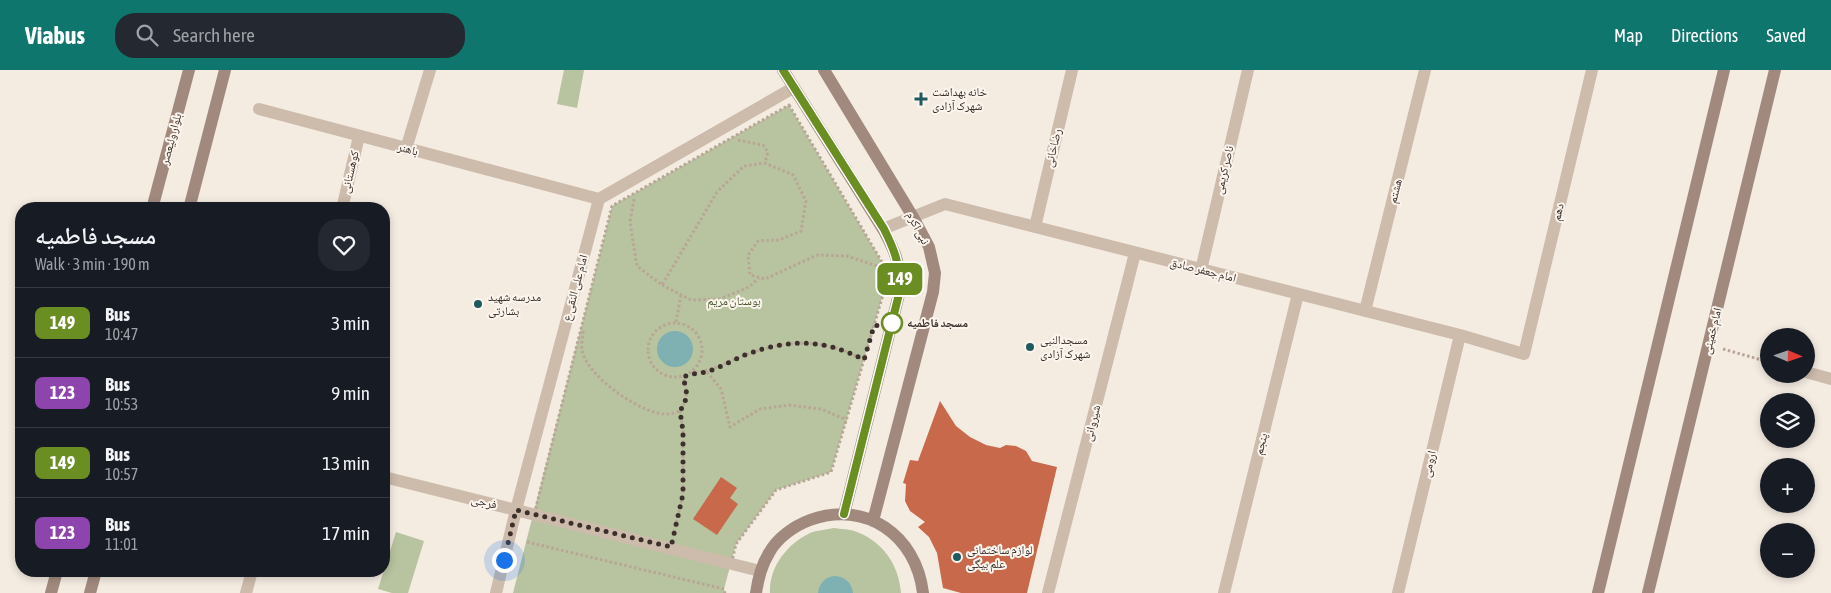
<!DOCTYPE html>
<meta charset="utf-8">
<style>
body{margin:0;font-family:"Asap Condensed","Noto Naskh Arabic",sans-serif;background:#242831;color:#f1f3f6;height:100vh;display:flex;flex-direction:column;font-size:19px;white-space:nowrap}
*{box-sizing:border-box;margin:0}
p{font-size:16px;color:#9ea1a6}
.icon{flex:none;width:28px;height:28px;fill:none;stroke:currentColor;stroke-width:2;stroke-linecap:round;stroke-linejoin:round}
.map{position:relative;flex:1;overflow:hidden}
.drawer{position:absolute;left:15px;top:132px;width:375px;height:375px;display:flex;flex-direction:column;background:#171b24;border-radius:20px;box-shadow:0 2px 8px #0003}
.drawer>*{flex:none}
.badge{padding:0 10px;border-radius:8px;font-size:18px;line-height:32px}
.needle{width:32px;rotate:92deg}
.buttons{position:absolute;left:1760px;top:258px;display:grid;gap:10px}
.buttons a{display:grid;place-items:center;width:55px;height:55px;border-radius:50%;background:#171b24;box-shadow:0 2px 8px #0003;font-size:25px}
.you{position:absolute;width:25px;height:25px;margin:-12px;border:4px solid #fff;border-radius:50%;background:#1a73e8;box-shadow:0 0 0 8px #1a73e833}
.map>.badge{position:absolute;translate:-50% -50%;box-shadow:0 0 0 2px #fff}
.round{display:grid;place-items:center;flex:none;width:52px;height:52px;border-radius:20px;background:#242831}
.headline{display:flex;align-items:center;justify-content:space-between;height:85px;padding:0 20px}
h1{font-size:24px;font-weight:600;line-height:38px}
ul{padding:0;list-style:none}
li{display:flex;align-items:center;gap:15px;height:70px;padding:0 20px;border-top:1px solid #363941}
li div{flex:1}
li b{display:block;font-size:19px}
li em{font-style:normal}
li .badge{min-width:55px;font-weight:700;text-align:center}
header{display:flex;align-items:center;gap:30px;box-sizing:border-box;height:70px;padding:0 25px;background:#0f766e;color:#fff}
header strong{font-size:24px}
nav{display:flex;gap:28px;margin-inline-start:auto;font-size:18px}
.search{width:350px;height:45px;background:#242831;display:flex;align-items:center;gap:12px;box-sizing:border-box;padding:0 18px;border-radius:20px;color:#9ea1a6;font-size:19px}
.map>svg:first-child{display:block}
.green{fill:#b8c4a0}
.water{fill:#7fb0b2}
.building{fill:#c8694b}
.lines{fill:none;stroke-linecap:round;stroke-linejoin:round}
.path{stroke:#b9a596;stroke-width:3;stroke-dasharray:2.5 2.5;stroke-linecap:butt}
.street{stroke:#cdbbac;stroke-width:12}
.secondary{stroke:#a18a7d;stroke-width:12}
.line-casing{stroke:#fff;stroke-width:11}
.line{stroke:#6b8e23;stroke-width:8}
.walk{stroke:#3b302b;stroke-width:5;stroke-dasharray:0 9}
.poi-dot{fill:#1f5a5e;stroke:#fbf5ee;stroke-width:2}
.stop-dot{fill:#fff;stroke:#6b8e23;stroke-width:2.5}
.labels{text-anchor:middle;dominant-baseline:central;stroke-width:4;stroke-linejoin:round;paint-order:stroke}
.poi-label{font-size:12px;fill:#3b302b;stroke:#fbf5ee;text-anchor:start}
.street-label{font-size:12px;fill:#3b302b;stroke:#fbf5ee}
.park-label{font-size:12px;fill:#4a5a2e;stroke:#fbf5ee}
.stop-label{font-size:12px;font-weight:bold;fill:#3b302b;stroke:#fbf5ee;text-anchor:start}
</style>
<header>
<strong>Viabus</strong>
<div class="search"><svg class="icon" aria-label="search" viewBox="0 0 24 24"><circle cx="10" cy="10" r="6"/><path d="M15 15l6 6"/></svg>Search here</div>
<nav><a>Map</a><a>Directions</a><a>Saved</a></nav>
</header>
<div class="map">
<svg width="1831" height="523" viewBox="0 0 1831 523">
<rect width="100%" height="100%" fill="#f4ebe1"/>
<path class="green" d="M564 0H584L577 38 557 34Z
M789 35 889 204 831 402 776 420 736 474 724 519 725 523H513L612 136Z
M833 458C841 459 850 459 857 462 883 472 899 495 901 523H770C769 497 787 474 810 463 817 460 826 460 833 458Z
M396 462 424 471 408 523H392L378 519Z"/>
<path class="water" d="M657 279a18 18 0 1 1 36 0a18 18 0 1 1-36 0Z
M833 506C844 506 852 512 853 523H818C819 514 824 508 833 506Z"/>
<path class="building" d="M940 331 956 356 970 367 986 375 1000 378 1006 375 1016 376 1026 381 1032 391 1057 397 1027 523H961L943 518 937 483 929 467 918 457 925 452 910 441 905 431 906 414 903 413 910 390 918 391Z
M721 407 737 418 730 428 738 434 717 465 693 449Z"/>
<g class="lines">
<path class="path" d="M789 35 889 204 831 402 776 420 736 474 732 491 534 445 612 136Z
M738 70 763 75 768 82 765 93
M634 129 630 152 637 196 662 215 717 122 744 96 765 93 793 105 806 131 801 161 779 170 758 171 748 185 750 205 765 209 817 185 847 186 880 197
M662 215 691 230 720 229 749 217 759 208
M676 252 681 225
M648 280a27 27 0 1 1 54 0a27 27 0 1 1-54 0Z
M583 261C583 267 581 275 582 280 586 306 643 346 668 344 672 344 676 342 680 341 689 327 687 322 683 307
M1723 279 1769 292
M707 302 721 319 730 357 760 339 789 335 821 339 847 350
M690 303C713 301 725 293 745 285 788 269 824 268 864 290
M674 462 683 424V361L680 341
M527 472 724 519 725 523"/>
<path class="street" d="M259 39 599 129
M406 79 430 0
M342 139 359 66
M1035 157 1072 0
M883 159 945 134 1460 265 1524 284 1592 0
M1201 200 1248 0
M1365 241 1425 0
M1806 302 1831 309
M384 407 760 501
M246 523 252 501
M496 523 516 440 599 129 793 18
M1048 523 1135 183
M1224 523 1298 224
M1398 523 1460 265"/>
<path class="secondary" d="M783 0 883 159C896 183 900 193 900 220L844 444
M824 0 913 147 929 177 935 203 933 222 873 451
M152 139 189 0
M189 139 225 0
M51 523 57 501
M90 523 96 501
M756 523C758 509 761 496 769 483 777 468 794 456 810 450 866 430 916 465 923 523
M1598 523 1724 0
M1648 523 1775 0"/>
</g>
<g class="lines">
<g class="line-casing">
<path id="line" d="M783 0 884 159C896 183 899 193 900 220L844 444"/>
</g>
<use href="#line" class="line"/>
<path class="walk" d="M504 490 516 440 671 477 683 424V361L680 341C689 327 687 322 683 307 692 303 700 304 709 301 721 297 733 290 745 285 787 269 824 268 864 290L874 256 892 253"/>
</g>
<g class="poi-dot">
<path d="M918.5 21.5h5v5h5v5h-5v5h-5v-5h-5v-5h5z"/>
<circle cx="478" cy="234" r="5"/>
<circle cx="1030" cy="277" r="5"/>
<circle cx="957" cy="487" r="5"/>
</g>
<circle class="stop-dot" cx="892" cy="253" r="10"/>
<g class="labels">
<g class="poi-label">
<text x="932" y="22">خانه بهداشت<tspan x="932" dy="14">شهرک آزادی</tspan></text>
<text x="488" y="227">مدرسه شهید<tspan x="488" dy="14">بشارتی</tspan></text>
<text x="1040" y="270">مسجدالنبی<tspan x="1040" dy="14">شهرک آزادی</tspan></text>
<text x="967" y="480">لوازم ساختمانی<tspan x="967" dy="14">علم بیگی</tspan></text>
</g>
<g class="street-label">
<text transform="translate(171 69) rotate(-75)">بلوار ولیعصر</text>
<text transform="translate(1053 78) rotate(-77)">رضاخانی</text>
<text transform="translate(408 79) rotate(15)">باهنر</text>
<text transform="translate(1224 100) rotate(-77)">ناصر کریمی</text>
<text transform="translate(350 102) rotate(-77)">کوهستانی</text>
<text transform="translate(1395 121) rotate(-76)">هشتم</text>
<text transform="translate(1558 142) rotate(-77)">دهم</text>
<text transform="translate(918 158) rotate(62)">نبی اکرم</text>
<text transform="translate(1203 200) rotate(14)">امام جعفر صادق</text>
<text transform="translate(575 218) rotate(-75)">امام علی النقی ع</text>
<text transform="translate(1712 261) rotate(-76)">امام خمینی</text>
<text transform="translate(1092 353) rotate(-76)">شیروانی</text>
<text transform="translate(1261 374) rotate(-76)">پنجم</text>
<text transform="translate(1429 394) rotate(-77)">ارومی</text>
<text transform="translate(484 432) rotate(14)">فرجی</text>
</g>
<g class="park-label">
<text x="734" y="231">بوستان مریم</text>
</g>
<g class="stop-label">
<text x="907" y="253">مسجد فاطمیه</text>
</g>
</g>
</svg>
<div class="buttons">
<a><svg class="needle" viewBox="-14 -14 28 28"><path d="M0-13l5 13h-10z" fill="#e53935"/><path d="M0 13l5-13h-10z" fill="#9ea1a6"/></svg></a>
<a><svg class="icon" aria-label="layers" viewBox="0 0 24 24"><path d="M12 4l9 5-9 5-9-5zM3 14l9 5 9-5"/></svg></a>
<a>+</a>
<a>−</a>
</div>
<div class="you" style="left:504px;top:490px"></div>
<b class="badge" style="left:900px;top:209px;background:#6b8e23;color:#fff">149</b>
<section class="drawer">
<div class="headline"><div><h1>مسجد فاطمیه</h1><p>Walk · 3 min · 190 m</p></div><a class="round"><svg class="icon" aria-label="heart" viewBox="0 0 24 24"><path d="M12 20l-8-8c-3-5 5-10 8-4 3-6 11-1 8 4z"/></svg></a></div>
<ul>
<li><span class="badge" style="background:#6b8e23;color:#fff">149</span><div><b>Bus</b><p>10:47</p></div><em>3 min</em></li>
<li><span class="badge" style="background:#8e44ad;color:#fff">123</span><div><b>Bus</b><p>10:53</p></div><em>9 min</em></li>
<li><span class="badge" style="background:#6b8e23;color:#fff">149</span><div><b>Bus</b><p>10:57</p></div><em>13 min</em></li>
<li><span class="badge" style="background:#8e44ad;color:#fff">123</span><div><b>Bus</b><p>11:01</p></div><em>17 min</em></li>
</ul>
</section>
</div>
